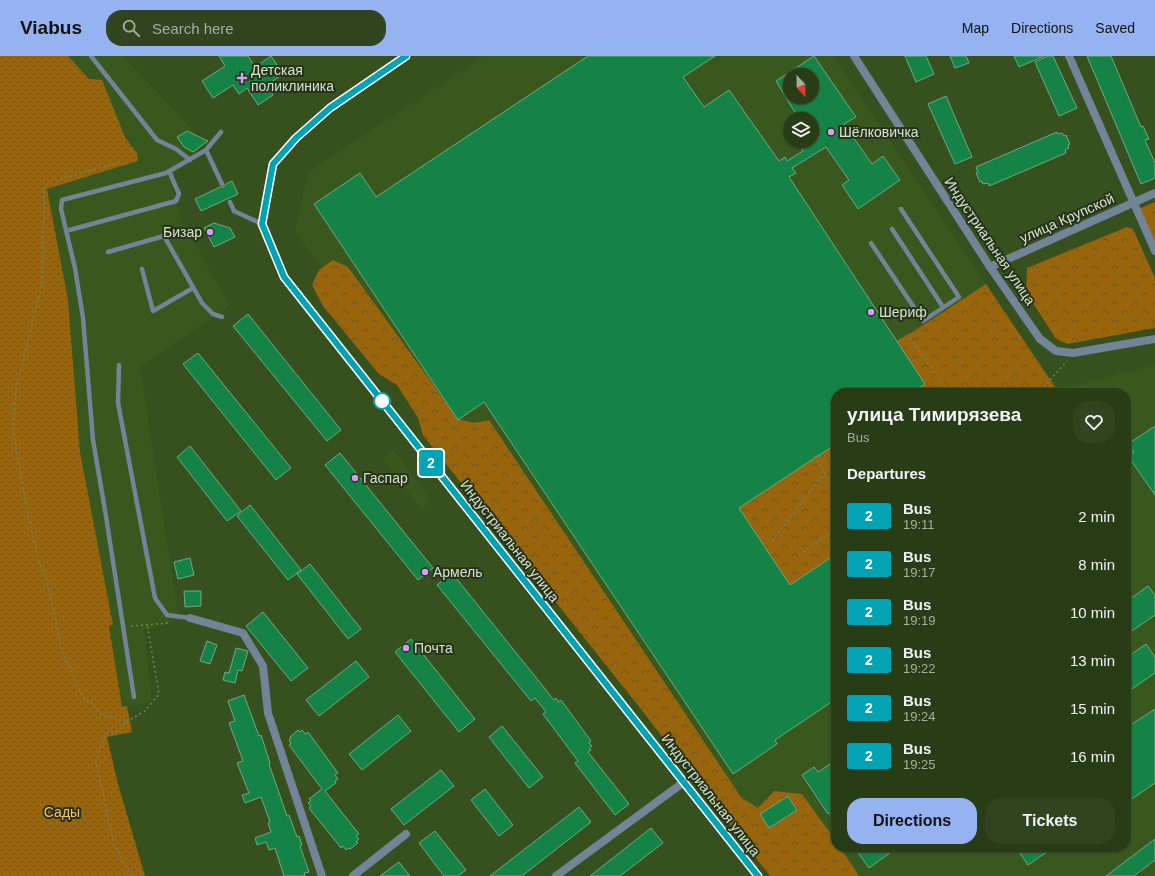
<!DOCTYPE html>
<meta charset="utf-8">
<style>
body{margin:0;font-family:Arial,sans-serif;background:#30441f;color:#f1f3f6;height:100vh;display:flex;flex-direction:column;font-size:15px;white-space:nowrap}
*{box-sizing:border-box;margin:0}
p{font-size:13px;color:#a5aea1}
.icon{flex:none;width:22px;height:22px;fill:none;stroke:currentColor;stroke-width:2;stroke-linecap:round;stroke-linejoin:round}
.map{position:relative;flex:1;overflow:hidden}
.side{position:absolute;left:831px;top:332px;width:300px;height:464px;display:flex;flex-direction:column;background:#283d16;border-radius:16px;box-shadow:0 1px 3px #0004,0 0 0 1px #445635}
.side>*{flex:none}
.badge{padding:0 8px;border-radius:3px;font-size:14px;line-height:26px}
.needle{width:26px;rotate:158deg}
.fabs{position:absolute;left:783px;top:12px;display:grid;gap:8px}
.fabs a{display:grid;place-items:center;width:36px;height:36px;border-radius:50%;background:#283d16;box-shadow:0 1px 3px #0004,0 0 0 1px #445635;font-size:20px}
.map>.badge{position:absolute;translate:-50% -50%;box-shadow:0 0 0 2px #fff}
h2{padding:0 16px;font-size:15px;line-height:36px}
.round{display:grid;place-items:center;flex:none;width:42px;height:42px;border-radius:16px;background:#30441f}
.summary{display:flex;align-items:center;justify-content:space-between;height:68px;padding:0 16px}
h1{font-size:19px;font-weight:600;line-height:30px}
.action{display:flex;gap:8px;margin-top:auto;padding:8px 16px}
.action a{flex:1;height:46px;border-radius:16px;background:#95b2f1;color:#111;font-size:16px;font-weight:600;line-height:46px;text-align:center}
.action a+a{background:#30441f;color:#f1f3f6}
ul{padding:0;list-style:none}
li{display:flex;align-items:center;gap:12px;height:48px;padding:0 16px}
li div{flex:1}
li b{display:block;font-size:15px}
li em{font-style:normal}
li .badge{min-width:44px;font-weight:700;text-align:center}
header{display:flex;align-items:center;gap:24px;box-sizing:border-box;height:56px;padding:0 20px;background:#95b2f1;color:#111}
header strong{font-size:19px}
nav{display:flex;gap:22px;margin-inline-start:auto;font-size:14px}
.search{width:280px;height:36px;background:#30441f;display:flex;align-items:center;gap:10px;box-sizing:border-box;padding:0 14px;border-radius:16px;color:#a5aea1;font-size:15px}
.map>svg:first-child{display:block}
.built{fill:#39581d;fill-rule:evenodd}
.grass{fill:url(#grass-dots)}
.forest{fill:url(#forest-crowns)}
.building{fill:#158346;stroke:#72a981;fill-rule:evenodd}
.lines{fill:none;stroke-linecap:round;stroke-linejoin:round}
.path{stroke:#70875c;stroke-width:1.5;stroke-dasharray:2 3;stroke-linecap:butt}
.service{stroke:#728498;stroke-width:4.5}
.minor{stroke:#728498;stroke-width:8}
.tertiary{stroke:#728498;stroke-width:8}
.line-casing{stroke:#fff;stroke-width:9}
.line{stroke:#00a3b4;stroke-width:6}
.poi-dot{fill:#d79bf9;stroke:#26321c;stroke-width:1.5}
.stop-dot{fill:#fff;stroke:#00a3b4;stroke-width:2}
.labels{text-anchor:middle;dominant-baseline:central;stroke-width:4;stroke-linejoin:round;paint-order:stroke}
.poi-label{font-size:14px;fill:#d5e5c9;stroke:#26321c;text-anchor:start}
.street-label{font-size:14px;fill:#d5e5c9;stroke:#26321c}
.park-label{font-size:14px;fill:#fbbf71;stroke:#26321c}
</style>
<header>
<strong>Viabus</strong>
<div class="search"><svg class="icon" aria-label="search" viewBox="0 0 24 24"><circle cx="10" cy="10" r="6"/><path d="M15 15l6 6"/></svg>Search here</div>
<nav><a>Map</a><a>Directions</a><a>Saved</a></nav>
</header>
<div class="map">
<svg width="1155" height="820" viewBox="0 0 1155 820">
<defs>
<pattern id="grass-dots" width="8" height="8" patternUnits="userSpaceOnUse"><rect width="8" height="8" fill="#98640c"/><path d="M2 2h.1M6 6h.1" fill="none" stroke="#705622" stroke-width="1.8" stroke-linecap="round"/></pattern>
<pattern id="forest-crowns" width="20" height="18" patternUnits="userSpaceOnUse"><rect width="20" height="18" fill="#98640c"/><path d="M2 6a3 3 0 1 1 6 0M12 15a3 3 0 1 1 6 0" fill="none" stroke="#705622"/></pattern>
</defs>
<rect width="100%" height="100%" fill="#36511e"/>
<path class="built" d="M68 0H123L204 86 170 124 182 165 230 250 140 311 179 564 144 574 152 646 122 652 109 570 113 569 80 396 68 244 47 133 138 105 137 97 89 23Z
M484 0H833L1057 334 1155 309V820H788L295 176 308 116ZM790 19H812V41H790ZM790 63H812V85H790ZM836 337H1126V791H836Z
M394 394 431 445 421 453 383 402Z"/>
<path class="grass" d="M0 0H68L89 23 102 24 125 81 137 97 138 105 47 133 68 244 80 396 113 569 109 570 122 651 127 650 132 676 107 681 118 728 145 820H0Z"/>
<path class="forest" d="M1155 146V195L1136 154Z
M1127 171 1133 173 1155 222V272L1068 288 1056 283 1026 236 1027 212Z
M333 204 348 211 458 363 474 367 489 364 741 741 758 752 774 735 802 738 836 785V791H840L859 820H770L640 652 423 379 418 362 397 329 379 318 323 250 312 229 319 214Z
M986 228 1057 334 1055 337H912L925 328 896 285 914 275Z
M836 388V498L790 529 739 452Z"/>
<path class="building" d="M219 0H248L255 11 271 0 283 18 267 29 273 39 258 49 247 32 239 38 233 29 213 42 202 25 225 10Z
M588 0H715L683 21 704 51 729 34 779 105 785 101 787 105 803 95 797 85H812V63H799L776 25 814 0 856 61 844 68 872 108 883 100 900 124 858 153 842 129 849 124 826 91 792 112 796 117 789 121 925 328 912 337H836V388L739 452 790 529 836 498V643L775 684 777 688 733 718 484 346 458 364 314 148 360 117 376 141ZM790 19H812V41H790Z
M905 0H926L934 18 916 26Z
M950 0H966L969 7 955 12Z
M1014 0H1044L1019 11Z
M1048 0H1053L1077 52 1059 60 1035 6Z
M1087 0H1111L1141 71 1143 70 1149 83 1145 84 1155 107V122L1141 128Z
M946 40 972 101 955 108 928 48Z
M187 75 208 85 193 96 184 91 177 81Z
M1057 76 1058 78 1062 77 1064 80 1066 79 1070 88 1068 89 1069 92 1065 94 1066 97 989 130 988 127 983 128 982 125 980 126 976 117 978 116 976 111Z
M232 125 238 138 201 155 195 143 220 131H224L226 128Z
M214 167 230 172 235 181 214 191 204 172Z
M248 258 341 374 327 385 233 270Z
M198 297 291 412 276 424 183 308Z
M1155 370V439L1128 400 1134 396 1128 388Z
M190 390 241 455 227 465 177 401Z
M340 397 433 512 418 524 325 409Z
M250 449 301 514 288 524 237 460Z
M190 502 194 519 178 523 174 506Z
M310 508 361 573 348 583 297 518Z
M452 517 554 644 556 642 558 646 561 644 591 685 589 687 592 690 589 692 591 694 588 696 629 748 615 759 575 707 578 705 543 658 546 656 535 642 531 645 437 529Z
M1148 530 1155 539V559L1126 579V546Z
M184 535H201V550L185 551Z
M263 556 308 612 291 625 246 570Z
M411 583 475 663 459 676 395 596Z
M207 585 217 589 210 608 200 605Z
M1146 588 1155 601V617L1126 637V602Z
M236 592 248 595 242 615 238 614 235 627 223 624 225 616 229 617Z
M356 605 369 621 319 660 306 644Z
M244 639 259 680 261 679 270 707 269 708 287 760 289 759 297 781 299 780 302 789 300 790 309 816 304 817 305 820H284L275 792 269 794 266 786 257 789 255 782 271 776 268 767 270 766 261 741 245 747 242 739 249 737 237 707 243 705 229 667 235 665 228 645Z
M1155 653V727L1126 747V672Z
M398 659 411 675 362 714 349 698Z
M502 670 543 721 529 732 489 681Z
M298 674 300 676 302 674 305 678 308 676 338 717 335 719 338 723 335 725 336 727 325 735 359 778 356 780 359 783 356 786 358 787 350 793 349 792 346 794 343 790 341 792 309 752 311 750 308 747 311 745 309 743 322 733 289 689 291 688 289 684 291 682 290 681Z
M836 704V752L828 758 802 719 814 711 818 716Z
M441 714 454 730 404 769 391 753Z
M485 733 513 769 499 780 471 744Z
M788 740 797 754 769 772 760 758Z
M579 751 591 766 522 820H490Z
M651 772 663 787 620 820H590Z
M435 775 466 814 458 820H444L419 787Z
M1155 783V804L1134 820H1106Z
M854 791H898L869 812Z
M1016 791H1054L1028 809Z
M399 806 410 820H380Z"/>
<g class="lines">
<path class="path" d="M120 106 50 126 44 131 45 159 43 170 42 228 16 333 13 375 26 448 38 503 47 525 62 595 85 645H90L100 658 126 666
M910 282 949 337
M1035 337 1042 333 1067 305
M836 398 815 401 836 435
M829 400 836 410
M772 485 825 416
M799 499 836 473
M131 570 169 567
M131 820 114 788 96 705 106 678 120 674 126 666 145 655 159 638 147 568"/>
<path class="service" d="M91 0 157 84 176 93 190 104
M221 76 206 94 222 128
M230 146 234 155 262 168
M892 173 943 251
M66 175 176 145 179 138 169 115
M871 187 923 265 959 241 901 153
M108 196 164 180 202 247 213 258 222 261
M142 213 153 255 193 232
M119 309 118 347 155 542 167 559 190 562
M134 641 105 454 93 384 83 262 75 212 61 153 62 144 166 117 206 94"/>
<path class="minor" d="M1069 0 1155 195
M990 211 1155 137
M190 562 243 577 263 610 268 657 322 820
M353 820 406 778
M556 820 684 726"/>
<path class="tertiary" d="M406 0 330 52 296 82 273 108 262 168 284 221 758 820
M854 0 990 211 1040 283 1056 295 1073 297 1155 283"/>
</g>
<g class="lines">
<g class="line-casing">
<path id="line" d="M406 0 330 52 296 82 273 108 262 168 284 221 758 820"/>
</g>
<use href="#line" class="line"/>
</g>
<g class="poi-dot">
<path d="M240 16h4v4h4v4h-4v4h-4v-4h-4v-4h4z"/>
<circle cx="831" cy="76" r="4"/>
<circle cx="210" cy="176" r="4"/>
<circle cx="871" cy="256" r="4"/>
<circle cx="355" cy="422" r="4"/>
<circle cx="425" cy="516" r="4"/>
<circle cx="406" cy="592" r="4"/>
</g>
<circle class="stop-dot" cx="382" cy="345" r="8"/>
<g class="labels">
<g class="poi-label">
<text x="251" y="14">Детская<tspan x="251" dy="16">поликлиника</tspan></text>
<text x="839" y="76">Шёлковичка</text>
<text x="202" y="176" text-anchor="end">Бизар</text>
<text x="879" y="256">Шериф</text>
<text x="363" y="422">Гаспар</text>
<text x="433" y="516">Армель</text>
<text x="414" y="592">Почта</text>
</g>
<g class="street-label">
<text transform="translate(1067 162) rotate(-24)">улица Крупской</text>
<text transform="translate(990 185) rotate(56)">Индустриальная улица</text>
<text transform="translate(510 485) rotate(52)">Индустриальная улица</text>
<text transform="translate(711 739) rotate(52)">Индустриальная улица</text>
</g>
<g class="park-label">
<text x="62" y="756">Сады</text>
</g>
</g>
</svg>
<div class="fabs">
<a><svg class="needle" viewBox="-14 -14 28 28"><path d="M0-13l5 13h-10z" fill="#e53935"/><path d="M0 13l5-13h-10z" fill="#a5aea1"/></svg></a>
<a><svg class="icon" aria-label="layers" viewBox="0 0 24 24"><path d="M12 4l9 5-9 5-9-5zM3 14l9 5 9-5"/></svg></a>
</div>
<b class="badge" style="left:431px;top:407px;background:#00a3b4;color:#fff">2</b>
<section class="side">
<div class="summary"><div><h1>улица Тимирязева</h1><p>Bus</p></div><a class="round"><svg class="icon" aria-label="heart" viewBox="0 0 24 24"><path d="M12 20l-8-8c-3-5 5-10 8-4 3-6 11-1 8 4z"/></svg></a></div>
<h2>Departures</h2>
<ul>
<li><span class="badge" style="background:#00a3b4;color:#fff">2</span><div><b>Bus</b><p>19:11</p></div><em>2 min</em></li>
<li><span class="badge" style="background:#00a3b4;color:#fff">2</span><div><b>Bus</b><p>19:17</p></div><em>8 min</em></li>
<li><span class="badge" style="background:#00a3b4;color:#fff">2</span><div><b>Bus</b><p>19:19</p></div><em>10 min</em></li>
<li><span class="badge" style="background:#00a3b4;color:#fff">2</span><div><b>Bus</b><p>19:22</p></div><em>13 min</em></li>
<li><span class="badge" style="background:#00a3b4;color:#fff">2</span><div><b>Bus</b><p>19:24</p></div><em>15 min</em></li>
<li><span class="badge" style="background:#00a3b4;color:#fff">2</span><div><b>Bus</b><p>19:25</p></div><em>16 min</em></li>
</ul>
<div class="action"><a>Directions</a><a>Tickets</a></div>
</section>
</div>
